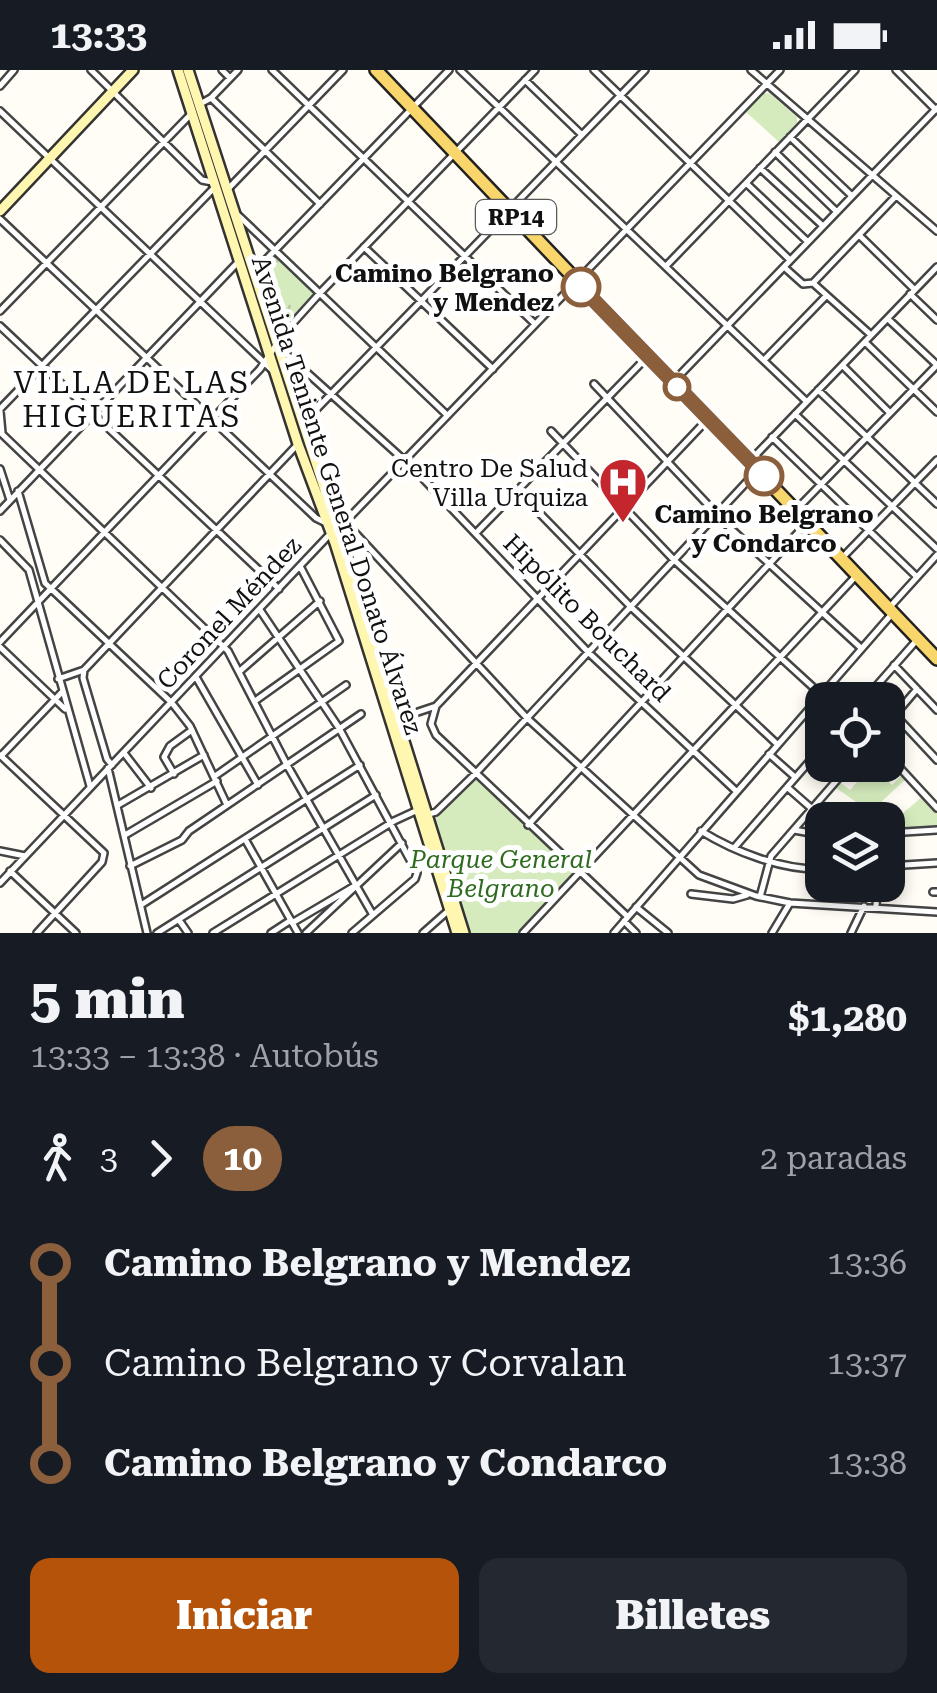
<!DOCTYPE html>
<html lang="es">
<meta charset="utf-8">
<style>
body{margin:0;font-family:"Roboto Serif",serif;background:#242831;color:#f1f3f6;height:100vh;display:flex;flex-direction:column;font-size:38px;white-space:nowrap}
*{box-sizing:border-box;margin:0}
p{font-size:32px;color:#9ea1a6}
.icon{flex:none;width:55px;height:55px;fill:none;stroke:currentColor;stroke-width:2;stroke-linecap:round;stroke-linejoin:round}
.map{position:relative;height:863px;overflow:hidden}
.panel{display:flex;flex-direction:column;background:#171b24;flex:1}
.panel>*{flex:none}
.badge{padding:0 20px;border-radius:32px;font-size:35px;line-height:65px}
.fabs{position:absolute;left:805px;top:612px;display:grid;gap:20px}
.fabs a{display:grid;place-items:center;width:100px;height:100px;border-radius:20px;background:#171b24;box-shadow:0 5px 15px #0003;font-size:50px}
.map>.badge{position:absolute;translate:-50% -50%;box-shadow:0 0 0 5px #fff}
.legs{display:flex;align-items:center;gap:15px;height:110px;padding:0 30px;font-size:32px}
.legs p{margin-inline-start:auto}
.headline{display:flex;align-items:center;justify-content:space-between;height:170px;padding:0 30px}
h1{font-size:55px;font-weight:800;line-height:75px}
.button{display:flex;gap:20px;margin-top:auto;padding:20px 30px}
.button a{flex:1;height:115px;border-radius:20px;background:#b45309;color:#fff;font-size:40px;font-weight:800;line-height:115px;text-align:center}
.button a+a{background:#242831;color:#f1f3f6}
ul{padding:0 30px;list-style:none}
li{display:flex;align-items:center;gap:35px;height:100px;font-size:38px}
li i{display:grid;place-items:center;width:15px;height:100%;margin:0 12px;background:currentColor}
li i::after{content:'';width:25px;height:25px;margin:-12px;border:8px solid;border-radius:50%;background:#171b24}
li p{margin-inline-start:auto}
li:first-child i{background:linear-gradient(#0000 50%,currentColor 0)}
li:last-child i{background:linear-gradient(currentColor 50%,#0000 0)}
.status{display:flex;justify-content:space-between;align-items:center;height:70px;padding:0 50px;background:#171b24;direction:ltr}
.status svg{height:28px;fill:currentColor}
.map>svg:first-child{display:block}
.grass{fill:url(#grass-tufts)}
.park{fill:#d5ebbd}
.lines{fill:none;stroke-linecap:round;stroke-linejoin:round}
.minor-casing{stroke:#444;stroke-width:10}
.secondary-casing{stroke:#333;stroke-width:14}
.primary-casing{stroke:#222;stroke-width:16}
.minor{stroke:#fff;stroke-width:5}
.secondary{stroke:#fff6b0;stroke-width:9}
.primary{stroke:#f9d66b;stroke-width:11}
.line-1-casing{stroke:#fff;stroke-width:22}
.line-1{stroke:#8b5e3c;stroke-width:15}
.stop-1-dot{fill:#fff;stroke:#8b5e3c;stroke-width:5}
.labels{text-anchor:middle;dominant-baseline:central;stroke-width:10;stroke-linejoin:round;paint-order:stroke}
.shield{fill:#fff;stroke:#585858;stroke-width:2.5}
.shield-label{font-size:22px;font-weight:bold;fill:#111}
.stop-label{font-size:25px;font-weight:bold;fill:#111;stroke:#fff;text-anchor:end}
.poi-label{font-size:25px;fill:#111;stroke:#fff;text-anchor:end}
.street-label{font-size:25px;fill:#111;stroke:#fff}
.park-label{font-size:25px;font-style:italic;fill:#2f6b1f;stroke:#fff}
.quarter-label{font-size:30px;letter-spacing:2.5px;fill:#111;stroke:#fff}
</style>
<div class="status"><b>13:33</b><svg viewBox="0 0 49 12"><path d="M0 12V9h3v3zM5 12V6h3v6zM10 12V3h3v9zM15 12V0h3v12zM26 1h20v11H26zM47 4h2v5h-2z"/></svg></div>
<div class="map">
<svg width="937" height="863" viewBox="0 0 937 863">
<defs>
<pattern id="grass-tufts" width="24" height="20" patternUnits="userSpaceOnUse" patternTransform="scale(2.5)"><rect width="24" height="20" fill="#d5ebbd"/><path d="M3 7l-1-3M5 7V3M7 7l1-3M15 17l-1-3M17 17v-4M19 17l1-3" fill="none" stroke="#b6c8a1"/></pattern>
</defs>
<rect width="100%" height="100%" fill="#fffdf5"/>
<path class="grass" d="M276 185 314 221V225L280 259 276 256 260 205Z"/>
<path class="park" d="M769 23 797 47V53L779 72 746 42 763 24Z
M872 695 892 715 902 705 906 709 882 731 897 748 922 727 937 743V759L888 760V750H879L878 747 836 718 841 713 850 720Z
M475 707 575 802 518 863H466L430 749Z"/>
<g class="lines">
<g class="minor-casing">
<path id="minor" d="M91 0 202 110 212 112
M222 0 230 8
M272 0 535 254
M460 0 806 331
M594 0 790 190
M751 0 937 161
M896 0 936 40
M525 10 582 65
M0 16 14 0
M211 28 320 134
M200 34 211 28 238 0
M0 41 273 301
M790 67 852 126
M775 82 837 142
M760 98 823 156
M746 113 808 172
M228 119 343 0
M239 146 447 345
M0 149 316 448 326 453
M859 165 914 219
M364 177 493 299
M667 195 855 0
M784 197 803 214 813 213 871 265
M254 202 449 0
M813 213 896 126
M910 224 937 250
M0 241 192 43
M888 249 937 295
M0 256 279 519
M865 272 937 342
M283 281 414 399 589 583 736 721
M765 289 826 226
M843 296 890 343
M675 310 937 38
M594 314 728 456 861 578
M818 320 937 434
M0 339 214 118
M0 341 2 363
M795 344 937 479
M303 353 645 0
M551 361 674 490 827 630
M0 362 228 581 287 695 373 845
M772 367 917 507
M749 392 937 197
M0 399 10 430
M517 420 631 537 777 674
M18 421 45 513 172 633 190 656 227 735
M798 438 937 295
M0 441 240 190
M345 452 527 648 699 805 756 826 790 833 937 842
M476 463 646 288
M0 470 29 500 90 716
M842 488 937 390
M889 538 937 485
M260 540 339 658 417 803 415 809 352 863
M0 572 260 299 284 263 320 223 535 0
M0 577 65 639
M894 595 937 640
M240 601 320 531
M196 607 258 715
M58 609 84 600
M864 630 916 571
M255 631 339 571 301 498
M436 636 431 654 436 665 628 847
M895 645 937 690
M397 649 436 636 706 351
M888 653 917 619
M124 683 151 718
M769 684 795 707
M0 685 104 783 102 792 37 863
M2 685 62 622
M888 685 937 738
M112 695 107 689 83 608 84 600 298 374
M108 698 147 863
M174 704 164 687 170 676 192 660
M215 706 346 615
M787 717 811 738
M118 735 204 685
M429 744 436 742 475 704 755 403
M528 755 807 453
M794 760 822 765
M701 761C735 782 782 800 822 799
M888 763 937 760
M889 764 890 796
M125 765 217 711
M245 769 298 863
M734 778 822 677
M0 781 25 786
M130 796 182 770 189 761 361 644
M888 796 937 793
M10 801 76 863
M0 813 331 463 345 452 780 0
M933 822H937
M691 824 733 829 747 825
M760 827 771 786 850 695
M141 835 360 695
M636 837 668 863
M876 837 877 815
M179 850 188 863
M624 851 636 863
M292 853 358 814
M157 863 376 725
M213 863 394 751 420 739
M271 863 291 850
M306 863 402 773
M423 863 449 840
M523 863 855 507
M614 863 891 545
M772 863 790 833
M851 863 864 836"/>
</g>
<g class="secondary-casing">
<path id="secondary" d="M178 0 298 374 335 473 457 863
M188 0 337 457 464 863
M0 141 133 0"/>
</g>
<g class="primary-casing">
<path id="primary" d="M376 0 937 589"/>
</g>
<use href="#minor" class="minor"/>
<use href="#secondary" class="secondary"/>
<use href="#primary" class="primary"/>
</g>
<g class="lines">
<g class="line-1-casing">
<path id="line-1" d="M581 217 764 406"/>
</g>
<use href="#line-1" class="line-1"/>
</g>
<defs>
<g id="hospital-pin" transform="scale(2.5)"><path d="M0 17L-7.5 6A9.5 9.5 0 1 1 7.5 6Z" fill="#c4262e" stroke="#fff"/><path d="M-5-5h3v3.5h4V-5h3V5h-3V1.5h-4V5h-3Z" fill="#fff"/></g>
</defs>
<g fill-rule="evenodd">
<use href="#hospital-pin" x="623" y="412"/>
</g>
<g class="stop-1-dot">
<circle cx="581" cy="217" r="18"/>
<circle cx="677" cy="317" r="12"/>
<circle cx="764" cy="406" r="18"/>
</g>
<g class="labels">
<rect class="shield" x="476" y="130" width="80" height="34" rx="8"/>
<g class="shield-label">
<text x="516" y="147">RP14</text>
</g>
<g class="stop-label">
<text x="554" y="203">Camino Belgrano<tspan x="554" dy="29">y Mendez</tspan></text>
<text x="764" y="444" text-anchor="middle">Camino Belgrano<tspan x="764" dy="29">y Condarco</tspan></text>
</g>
<g class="poi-label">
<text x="588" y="398">Centro De Salud<tspan x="588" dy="29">Villa Urquiza</tspan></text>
</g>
<g class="street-label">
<text transform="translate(337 425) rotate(72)">Avenida Teniente General Donato Álvarez</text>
<text transform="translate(229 543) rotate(-47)">Coronel Méndez</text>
<text transform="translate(587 548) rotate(45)">Hipólito Bouchard</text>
</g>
<g class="park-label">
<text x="501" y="789">Parque General<tspan x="501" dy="29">Belgrano</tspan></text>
</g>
<g class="quarter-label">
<text x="132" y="312">VILLA DE LAS<tspan x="132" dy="34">HIGUERITAS</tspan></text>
</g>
</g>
</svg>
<div class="fabs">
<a><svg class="icon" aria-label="locate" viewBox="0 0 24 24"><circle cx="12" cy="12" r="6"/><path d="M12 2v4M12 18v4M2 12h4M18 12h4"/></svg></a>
<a><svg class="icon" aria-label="layers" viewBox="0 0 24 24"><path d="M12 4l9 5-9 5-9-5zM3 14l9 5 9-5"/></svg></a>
</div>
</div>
<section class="panel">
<div class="headline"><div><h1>5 min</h1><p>13:33 – 13:38 · Autobús</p></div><b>$1,280</b></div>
<div class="legs"><svg class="icon" aria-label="walk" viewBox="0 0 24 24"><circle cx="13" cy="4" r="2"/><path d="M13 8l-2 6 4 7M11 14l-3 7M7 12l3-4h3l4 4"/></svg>3<svg class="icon" aria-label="forward" viewBox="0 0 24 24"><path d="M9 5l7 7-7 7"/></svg><b class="badge" style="background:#8b5e3c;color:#fff">10</b><p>2 paradas</p></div>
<ul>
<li><i style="color:#8b5e3c"></i><b>Camino Belgrano y Mendez</b><p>13:36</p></li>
<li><i style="color:#8b5e3c"></i><span>Camino Belgrano y Corvalan</span><p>13:37</p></li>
<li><i style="color:#8b5e3c"></i><b>Camino Belgrano y Condarco</b><p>13:38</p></li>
</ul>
<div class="button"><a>Iniciar</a><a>Billetes</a></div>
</section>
